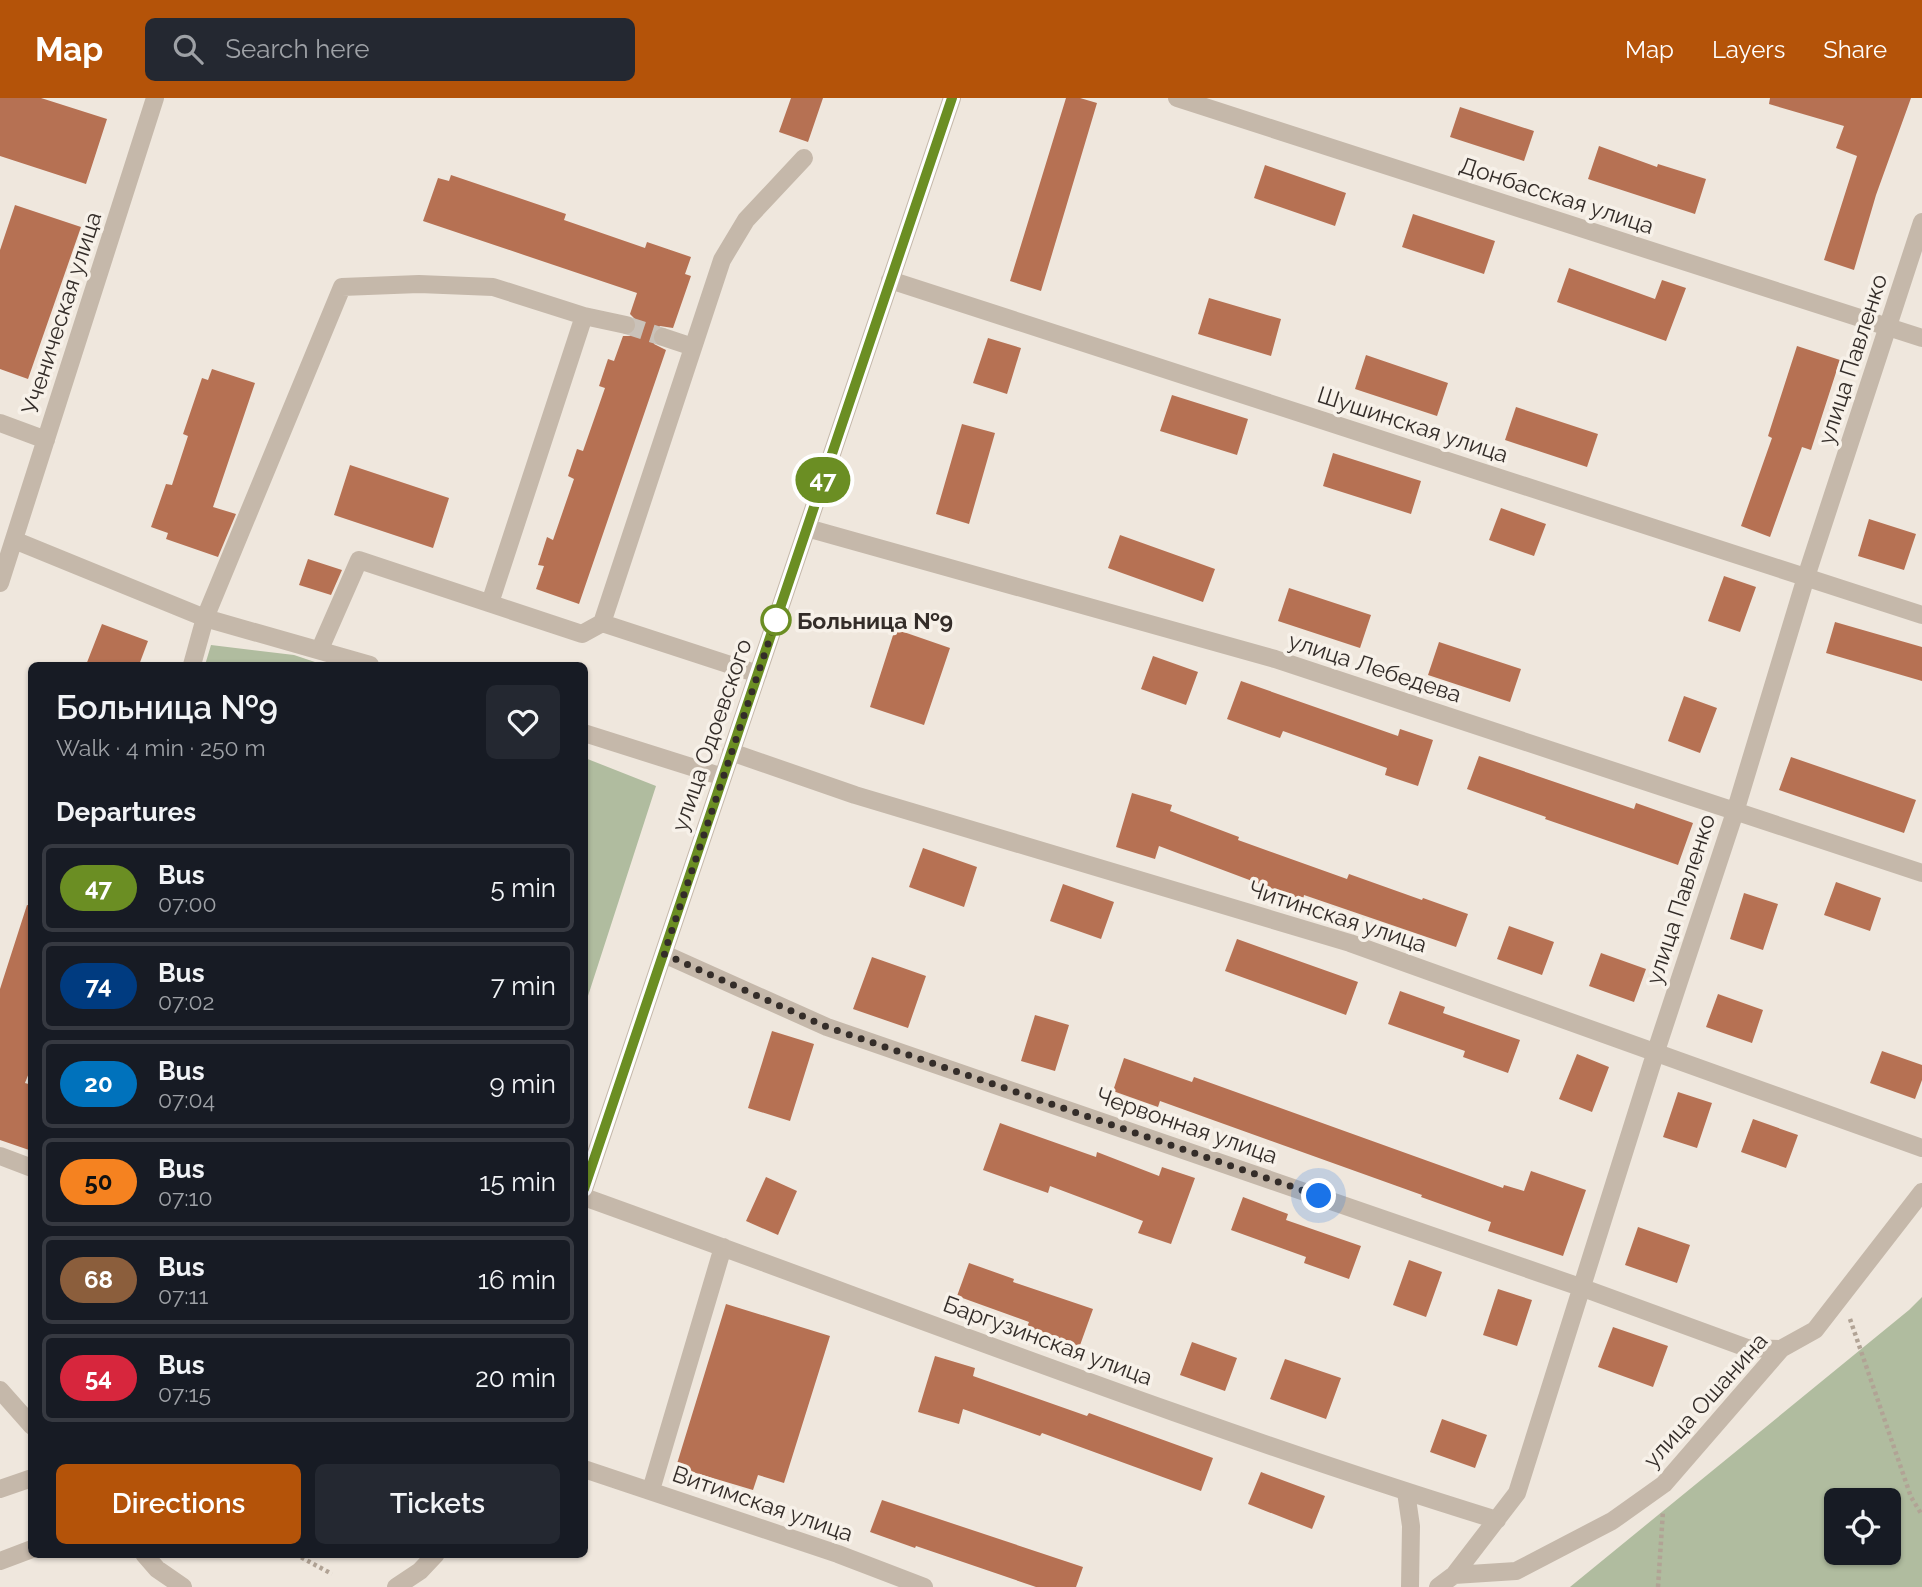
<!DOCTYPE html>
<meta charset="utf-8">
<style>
body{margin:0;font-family:Raleway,sans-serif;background:#242831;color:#f1f3f6;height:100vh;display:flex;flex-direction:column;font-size:26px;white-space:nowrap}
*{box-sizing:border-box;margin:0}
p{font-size:23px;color:#9ea1a6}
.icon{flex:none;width:38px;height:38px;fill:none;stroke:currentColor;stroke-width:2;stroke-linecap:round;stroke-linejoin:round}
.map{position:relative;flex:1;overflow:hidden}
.details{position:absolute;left:28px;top:564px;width:560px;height:896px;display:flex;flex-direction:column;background:#171b24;border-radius:10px;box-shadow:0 2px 5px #0004}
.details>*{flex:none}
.badge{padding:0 14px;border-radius:23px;font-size:24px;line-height:46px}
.buttons{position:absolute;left:1824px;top:1390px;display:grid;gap:14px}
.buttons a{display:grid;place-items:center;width:77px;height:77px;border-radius:10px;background:#171b24;box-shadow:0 2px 5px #0004;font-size:35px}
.you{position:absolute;width:35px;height:35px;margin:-18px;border:5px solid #fff;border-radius:50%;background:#1a73e8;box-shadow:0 0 0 10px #1a73e833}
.map>.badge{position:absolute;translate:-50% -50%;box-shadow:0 0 0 4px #fff}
h2{padding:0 28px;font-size:26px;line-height:63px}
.round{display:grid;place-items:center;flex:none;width:74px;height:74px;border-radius:10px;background:#242831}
.summary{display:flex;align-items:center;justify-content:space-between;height:119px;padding:0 28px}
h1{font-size:33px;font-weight:600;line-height:52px}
.cta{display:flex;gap:14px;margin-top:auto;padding:14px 28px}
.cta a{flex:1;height:80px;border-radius:10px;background:#b45309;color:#fff;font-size:28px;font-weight:600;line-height:80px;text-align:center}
.cta a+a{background:#242831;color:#f1f3f6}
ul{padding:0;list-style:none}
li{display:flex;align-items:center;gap:21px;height:88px;margin:0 14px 10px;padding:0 14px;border:4px solid #363941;border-radius:10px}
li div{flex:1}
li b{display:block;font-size:26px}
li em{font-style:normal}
li .badge{min-width:77px;font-weight:700;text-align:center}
header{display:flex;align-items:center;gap:42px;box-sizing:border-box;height:98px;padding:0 35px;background:#b45309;color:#fff}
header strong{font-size:33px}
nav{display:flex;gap:38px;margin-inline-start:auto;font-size:24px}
.search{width:490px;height:63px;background:#242831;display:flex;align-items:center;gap:18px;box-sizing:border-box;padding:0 24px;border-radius:10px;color:#9ea1a6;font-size:26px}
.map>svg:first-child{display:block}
.green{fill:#b0bc9f;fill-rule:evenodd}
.building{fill:#b67153}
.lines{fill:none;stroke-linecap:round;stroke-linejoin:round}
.minor-tunnel{stroke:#cac2b9;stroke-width:18;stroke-dasharray:18 9;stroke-linecap:butt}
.path{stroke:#b1a395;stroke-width:4.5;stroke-dasharray:3.5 3.5;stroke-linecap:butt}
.minor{stroke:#c5b8aa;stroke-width:18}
.line-casing{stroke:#fff;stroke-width:16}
.line{stroke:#6b8e23;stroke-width:10}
.walk{stroke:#342d29;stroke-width:7;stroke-dasharray:0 12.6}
.stop-dot{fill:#fff;stroke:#6b8e23;stroke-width:3.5}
.labels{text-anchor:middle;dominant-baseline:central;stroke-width:7;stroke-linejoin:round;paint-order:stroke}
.street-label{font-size:23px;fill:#342d29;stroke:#f7f1e9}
.stop-label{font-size:23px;font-weight:bold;fill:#342d29;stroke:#f7f1e9;text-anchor:start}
</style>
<header>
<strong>Map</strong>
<div class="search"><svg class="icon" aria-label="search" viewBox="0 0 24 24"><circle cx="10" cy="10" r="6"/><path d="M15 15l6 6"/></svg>Search here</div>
<nav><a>Map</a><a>Layers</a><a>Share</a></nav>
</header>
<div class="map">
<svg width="1922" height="1489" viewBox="0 0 1922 1489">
<rect width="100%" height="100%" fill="#efe7dd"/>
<path class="green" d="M211 547 294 557 324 567H205Z
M585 660 656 688 587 901 585 902Z
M1922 1199V1489H1570L1909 1212ZM1836 1402H1888V1454H1836Z"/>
<path class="building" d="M0 0H41L107 21 86 86 0 58Z
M791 0H823L808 44 779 34Z
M1066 0H1080L1097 5 1041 193 1010 183Z
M1770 0H1911L1876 97 1854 172 1824 162 1857 58 1836 50 1844 28 1769 6Z
M1460 9 1534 33 1524 63 1450 39Z
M1599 48 1657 69 1658 66 1706 81 1695 116 1588 81Z
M1265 67 1346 95 1335 128 1254 100Z
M451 77 566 116 564 122 645 150 647 144 691 159 685 176 691 178 673 230 660 228 652 236 654 246 666 252 579 506 536 491 544 468 538 467 547 439 553 442 574 381 568 378 577 351 583 353 605 290 599 288 608 261 614 263 623 238H630L637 230V223L630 216 637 195 423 123 438 80 449 83Z
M15 107 81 129 28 281 0 271V152Z
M1413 116 1495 143 1484 176 1402 149Z
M1569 170 1655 201 1662 182 1686 190 1666 243 1557 204Z
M1209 200 1281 221 1271 258 1198 236Z
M988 240 1021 250 1007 296 973 285Z
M1797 248 1840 262 1811 352 1802 349 1770 439 1741 428 1772 340 1768 338Z
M1366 257 1448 285 1437 318 1355 291Z
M212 271 255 285 213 409 236 416 218 459 166 441 168 435 151 429 166 386 172 387 188 338 183 336 202 280 208 282Z
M1172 297 1248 321 1237 357 1160 333Z
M1516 309 1598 336 1587 369 1505 342Z
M962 326 995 335 969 426 936 416Z
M1333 355 1421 383 1411 416 1323 388Z
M350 367 449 400 433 450 334 417Z
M1501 410 1546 426 1534 458 1489 442Z
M1869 421 1916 436 1904 472 1858 458Z
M1120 437 1215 471 1203 504 1108 470Z
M308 461 342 472 331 497 299 487Z
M1724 478 1756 489 1740 534 1708 523Z
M1289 490 1371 517 1360 550 1278 523Z
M1835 524 1922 549V583L1826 555Z
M102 526 148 543 139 567H86Z
M895 531 950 550 924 627 870 609Z
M1439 544 1521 571 1510 604 1428 577Z
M1153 558 1198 574 1186 607 1141 591Z
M1241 583 1398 638 1400 631 1433 642 1418 688 1385 677 1387 670 1283 633 1280 640 1227 621Z
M1684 598 1717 610 1700 655 1668 643Z
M1479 658 1634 711 1636 705 1693 725 1678 767 1545 721 1546 719 1467 691Z
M1791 659 1916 702 1904 735 1779 692Z
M1132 695 1172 707 1170 713 1239 739 1238 742 1347 781 1349 776 1422 802 1423 800 1468 816 1456 849 1304 797 1303 802 1159 748 1155 761 1116 749Z
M923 750 977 769 964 809 909 789Z
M1836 784 1881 800 1870 833 1824 817Z
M1063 786 1114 804 1101 841 1050 823Z
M1744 795 1778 806 1763 852 1730 841Z
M27 807 32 808V967L25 985 32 987V1053L0 1042V891Z
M1509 828 1554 844 1542 877 1497 861Z
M1237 841 1358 884 1346 917 1225 873Z
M1601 855 1646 871 1634 904 1589 888Z
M872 859 926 878 908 930 853 911Z
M1400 893 1445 909 1443 915 1520 942 1508 975 1463 959 1465 953 1388 926Z
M1718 896 1763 912 1752 945 1706 929Z
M1035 917 1069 927 1055 973 1021 963Z
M772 933 814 946 790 1023 748 1010Z
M1882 953 1922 967V982L1915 1001 1870 985Z
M1577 956 1609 969 1592 1014 1559 1001Z
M1124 960 1192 984 1194 979 1503 1090 1504 1087 1524 1093 1531 1073 1586 1092 1563 1158 1488 1133 1491 1124 1421 1099 1422 1097 1160 1003 1158 1009 1113 993Z
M1678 994 1712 1005 1697 1050 1663 1039Z
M1753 1021 1798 1037 1786 1070 1741 1054Z
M1000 1025 1096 1059 1097 1054 1159 1078 1162 1069 1195 1080 1171 1146 1138 1135 1143 1123 1050 1088 1048 1095 983 1072Z
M766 1079 797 1093 778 1137 746 1123Z
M1243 1099 1288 1116 1286 1122 1361 1148 1349 1181 1304 1165 1306 1159 1231 1132Z
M1638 1129 1690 1147 1677 1185 1625 1167Z
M1409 1162 1442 1174 1426 1219 1393 1207Z
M969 1165 1014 1181 1013 1184 1093 1211 1079 1250 1026 1231 1029 1224 957 1198Z
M1498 1191 1532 1202 1517 1248 1483 1237Z
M726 1206 830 1238 784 1385 758 1377 753 1392 676 1369Z
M1613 1229 1668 1248 1653 1289 1598 1269Z
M1192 1244 1237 1260 1225 1293 1180 1277Z
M935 1258 975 1270 973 1278 1087 1318 1089 1315 1213 1360 1201 1393 1042 1335 1040 1338 963 1311 959 1326 918 1314Z
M1285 1261 1341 1280 1326 1321 1270 1301Z
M1442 1321 1487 1337 1475 1370 1430 1354Z
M1261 1374 1325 1398 1312 1431 1248 1406Z
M882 1402 1083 1469 1076 1489H1036L916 1448 915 1450 870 1434Z"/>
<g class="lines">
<path class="minor-tunnel" d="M626 227 663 239"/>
<path class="path" d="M1850 1221 1911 1399 1922 1417
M295 1456 332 1476
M1658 1489 1663 1413"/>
<path class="minor" d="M1177 0 1922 240
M890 182 1922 517
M584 218 626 227
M663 239 693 249
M0 325 46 342
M807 430 1275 561 1922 775
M14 442 205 520 342 189 419 186 493 189 584 218 490 505
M0 485 155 0
M602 525 758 576
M320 551 359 462 582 536 602 525 722 162 746 122 804 60
M192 567 205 520 370 567
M584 635 723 679
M731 654 855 697 1350 845 1922 1050
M664 856 827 929 1583 1190 1747 1250 1781 1251
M0 1058 32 1070
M584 1091 952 0
M584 1099C888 1208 1189 1327 1497 1422
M0 1292 32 1328
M584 1371 838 1456 924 1489
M0 1391 32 1380
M651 1392 723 1149
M1406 1394 1411 1428 1410 1489
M144 1456 157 1471 183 1489
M0 1463 32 1451
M1454 1477 1517 1395 1656 953 1735 714 1806 479 1922 124
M396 1489 420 1473 436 1456
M1438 1489 1454 1477 1516 1473 1612 1423 1664 1386 1781 1251 1815 1232 1922 1094"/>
</g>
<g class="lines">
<g class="line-casing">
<path id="line" d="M584 1091 952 0"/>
</g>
<use href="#line" class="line"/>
<path class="walk" d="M776 522 664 856 827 929 1319 1098"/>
</g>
<circle class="stop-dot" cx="776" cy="522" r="14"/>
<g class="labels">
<g class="street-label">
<text transform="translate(1557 97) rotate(18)">Донбасская улица</text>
<text transform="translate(61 215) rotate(-72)">Ученическая улица</text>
<text transform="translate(1852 261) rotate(-72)">улица Павленко</text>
<text transform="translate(1413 326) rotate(18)">Шушинская улица</text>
<text transform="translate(1375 569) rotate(18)">улица Лебедева</text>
<text transform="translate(711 637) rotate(-71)">улица Одоевского</text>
<text transform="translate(1680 801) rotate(-72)">улица Павленко</text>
<text transform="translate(1338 818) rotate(18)">Читинская улица</text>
<text transform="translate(1187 1027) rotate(19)">Червонная улица</text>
<text transform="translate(1048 1242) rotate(20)">Баргузинская улица</text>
<text transform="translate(1705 1302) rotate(-48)">улица Ошанина</text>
<text transform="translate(763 1405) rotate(19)">Витимская улица</text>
</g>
<g class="stop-label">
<text x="797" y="522">Больница №9</text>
</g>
</g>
</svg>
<div class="buttons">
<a><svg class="icon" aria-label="locate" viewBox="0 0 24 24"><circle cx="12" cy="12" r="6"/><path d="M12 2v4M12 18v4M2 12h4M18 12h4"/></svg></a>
</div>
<div class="you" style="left:1319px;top:1098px"></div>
<b class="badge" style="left:823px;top:382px;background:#6b8e23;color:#fff">47</b>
<section class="details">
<div class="summary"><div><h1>Больница №9</h1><p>Walk · 4 min · 250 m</p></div><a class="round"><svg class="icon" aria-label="heart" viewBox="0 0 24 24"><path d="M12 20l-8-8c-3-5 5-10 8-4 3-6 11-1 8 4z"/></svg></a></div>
<h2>Departures</h2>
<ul>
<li><span class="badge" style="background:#6b8e23;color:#fff">47</span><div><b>Bus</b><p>07:00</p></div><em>5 min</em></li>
<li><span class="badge" style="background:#003b80;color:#fff">74</span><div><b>Bus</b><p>07:02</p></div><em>7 min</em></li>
<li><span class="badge" style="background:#0072bc;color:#fff">20</span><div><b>Bus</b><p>07:04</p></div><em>9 min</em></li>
<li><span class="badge" style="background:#f58220;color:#111">50</span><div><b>Bus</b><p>07:10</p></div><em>15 min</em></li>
<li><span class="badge" style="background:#8b5e3c;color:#fff">68</span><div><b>Bus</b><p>07:11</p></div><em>16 min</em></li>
<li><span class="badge" style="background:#d7263d;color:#fff">54</span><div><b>Bus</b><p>07:15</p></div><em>20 min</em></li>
</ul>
<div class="cta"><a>Directions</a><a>Tickets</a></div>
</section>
</div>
